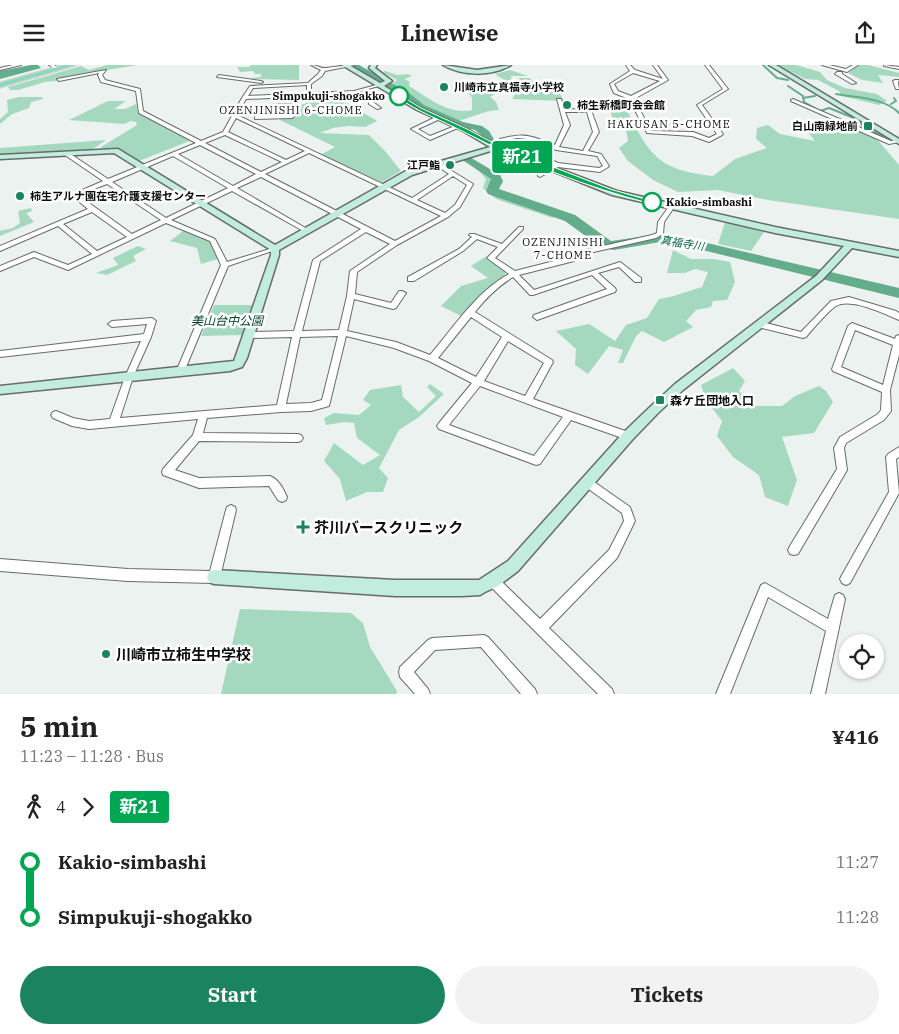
<!DOCTYPE html>
<meta charset="utf-8">
<style>
body{margin:0;font-family:"IBM Plex Serif","Noto Sans JP",serif;background:#f2f2f2;color:#222;height:100vh;display:flex;flex-direction:column;font-size:19px;white-space:nowrap}
*{box-sizing:border-box;margin:0}
p{font-size:16px;color:#767676}
.icon{flex:none;width:28px;height:28px;fill:none;stroke:currentColor;stroke-width:2;stroke-linecap:round;stroke-linejoin:round}
.map{position:relative;height:629px;overflow:hidden}
.details{display:flex;flex-direction:column;background:#fff;flex:1}
.details>*{flex:none}
.badge{padding:0 10px;border-radius:4px;font-size:18px;line-height:32px}
.buttons{position:absolute;left:839px;top:569px;display:grid;gap:10px}
.buttons a{display:grid;place-items:center;width:45px;height:45px;border-radius:50%;background:#fff;box-shadow:0 1px 4px #0004;font-size:25px}
.map>.badge{position:absolute;translate:-50% -50%;box-shadow:0 0 0 2px #fff}
.legs{display:flex;align-items:center;gap:8px;height:55px;padding:0 20px;font-size:16px}
.legs p{margin-inline-start:auto}
.headline{display:flex;align-items:center;justify-content:space-between;height:85px;padding:0 20px}
h1{font-size:28px;font-weight:700;line-height:38px}
.action{display:flex;gap:10px;margin-top:auto;padding:10px 20px}
.action a{flex:1;height:58px;border-radius:30px;background:#1b835f;color:#fff;font-size:20px;font-weight:700;line-height:58px;text-align:center}
.action a+a{background:#f2f2f2;color:#222}
ul{padding:0 20px;list-style:none}
li{display:flex;align-items:center;gap:18px;height:55px;font-size:19px}
li i{display:grid;place-items:center;width:8px;height:100%;margin:0 6px;background:currentColor}
li i::after{content:'';width:12px;height:12px;margin:-6px;border:4px solid;border-radius:50%;background:#fff}
li p{margin-inline-start:auto}
li:first-child i{background:linear-gradient(#0000 50%,currentColor 0)}
li:last-child i{background:linear-gradient(currentColor 50%,#0000 0)}
header{display:flex;justify-content:space-between;align-items:center;height:65px;padding:0 20px;background:#fff;font-size:22px;font-weight:700}
.map>svg:first-child{display:block}
.green{fill:#a4d9c0}
.water{fill:#63ad8c}
.lines{fill:none;stroke-linecap:round;stroke-linejoin:round}
.stream{stroke:#63ad8c;stroke-width:2}
.river{fill:#63ad8c;fill-rule:evenodd}
.street-casing{stroke:#666c69;stroke-width:2}
.secondary-casing{stroke:#666c69;stroke-width:3}
.primary-casing{stroke:#cecfcf;stroke-width:3}
.street{fill:#fff;fill-rule:evenodd}
.secondary{fill:#c2edde;fill-rule:evenodd}
.primary{fill:#85dbbc;fill-rule:evenodd}
.line-1{fill:#00a651;stroke:#fff}
.poi-dot{fill:#1b835f;stroke:#fff;stroke-width:2}
.stop-1-dot{fill:#fff;stroke:#00a651;stroke-width:2.5}
.labels{text-anchor:middle;dominant-baseline:central;stroke-width:5;stroke-linejoin:round;paint-order:stroke}
.far-poi-label{font-size:11px;font-weight:bold;fill:#0c0e0d;stroke:#fff;text-anchor:start}
.far-stop-label{font-size:11px;font-weight:bold;fill:#0c0e0d;stroke:#fff;text-anchor:end}
.far-neighbourhood-label{font-size:11px;letter-spacing:1px;fill:#0c0e0d;stroke:#fff}
.far-water-label{font-size:11px;font-style:italic;fill:#006446;stroke:#fff}
.park-label{font-size:12px;font-style:italic;fill:#02432e;stroke:#fff}
.poi-label{font-size:12px;font-weight:bold;fill:#0c0e0d;stroke:#fff;text-anchor:start}
.near-poi-label{font-size:15px;font-weight:bold;fill:#0c0e0d;stroke:#fff;text-anchor:start}
</style>
<header><svg class="icon" aria-label="menu" viewBox="0 0 24 24"><path d="M4 6h16M4 12h16M4 18h16"/></svg>Linewise<svg class="icon" aria-label="share" viewBox="0 0 24 24"><path d="M12 15V3M7 8l5-5 5 5M5 13v7h14v-7"/></svg></header>
<div class="map">
<svg width="899" height="629" viewBox="0 0 899 629">
<rect width="100%" height="100%" fill="#ecf2ef"/>
<path class="green" d="M107 0H138L88 8 66 15 45 17 18 25H10L8 22 81 1 89 5Z
M251 0H299V15L254 14 250 13 261 12V9H255L253 6 240 7 237 2H249Z
M778 0H796L820 7 827 15 845 23 877 29 887 36 879 40 842 31 839 26 818 15 805 14Z
M858 0H868L899 8V12L878 10 883 18 862 15 848 8Z
M510 5 528 11H511L512 18 490 32 496 37 499 45C484 45 468 55 452 57L390 20 397 15 383 7 385 6 397 10 408 9 412 11 405 14 410 17 409 21C429 33 448 50 472 45V33L468 27C481 25 496 26 503 14L495 9Z
M519 13H529L537 20H543L548 27H559L564 36 512 34 521 21Z
M340 30 344 36 377 56 365 62 348 61 333 63 320 68 369 70 385 86 401 106 382 117 320 90 335 82 280 55 282 53 293 51 296 40 305 39 307 35Z
M19 32H42L43 34 31 37 29 43 12 49 0 59V54L8 47 7 35Z
M108 36H126L114 44H125L136 39 138 46 192 75 139 96 119 84H104L101 82 137 60 136 57 131 56 124 59 69 55Z
M609 39 626 43C649 90 658 105 713 111L735 94 767 83 756 74 757 63 768 60 780 69 815 76 804 62 806 56 834 55 876 73 899 100V154L768 135 718 125 678 127 653 115 628 96 619 83 628 76 626 65 612 52Z
M106 75 93 84 0 90V83Z
M482 103 496 114 490 125 493 128 557 151 553 153 496 134 483 123 486 114 479 106Z
M31 143 32 146 26 148 34 157 0 171V166L13 163 20 158 18 146Z
M725 157 764 167 751 186 718 179Z
M183 166 211 174 218 194 201 199 197 183 170 176Z
M138 181 146 184 133 191 136 196 107 210 96 208 118 200 113 193Z
M673 185 691 194H714L730 197 735 217 727 235 713 236 711 242 696 245 686 256 693 262 664 277 642 266 636 271 623 298H618L623 285 609 281 588 309 575 300 576 284 556 266 589 259 615 276 626 260 647 253 659 234 670 232 702 222 708 207 695 204 685 208H667Z
M485 192 505 206V210L496 216 463 252 441 241 461 221 488 213 471 201Z
M214 240H252L242 270 201 271Z
M733 303 745 316 739 326 753 341H782L795 331 819 321 826 326 833 337 814 368 782 372 797 415 788 441 765 432 759 410 733 392 717 371 722 356 706 335 701 320Z
M430 319 444 329 419 352 399 365 379 403 388 413 383 427H367L346 436 340 414 324 396 334 378 363 400 380 390 357 373 354 358 345 357 326 360 324 353 334 348 359 350 371 340 363 335 370 325 401 320 403 332 419 347 436 331 427 322Z
M240 544 351 548 363 558 370 582 397 626 396 629H221Z"/>
<path class="water" d="M31 0H38L41 3 0 14V6Z"/>
<g class="lines">
<path class="stream" d="M763 0 777 13 788 15
M788 21 803 31 804 37 820 46 829 43 859 55 863 62 883 71
M836 29C857 33 883 32 899 48
M803 33 815 31
M891 39 896 36 894 33"/>
<path class="river" d="M350 0H359L409 28 424 40 463 57 482 61 489 66 496 78 491 81 487 80 481 70 475 65 456 61 418 44 403 32 351 3Z
M468 91 500 110 503 116 499 124 575 150 611 176 660 169 690 174 899 223V233L690 182 660 177 614 185 602 183 565 156 488 129 486 126 491 114 464 96 462 94Z"/>
<g class="street-casing">
<path id="street" d="M13 0H21L0 5V3Z
M49 0H54L60 4 56 5Z
M311 0C317 0 321 4 326 3 336 2 345 0 355 0L325 6 322 11 311 19V25H307V20L253 23 248 31 354 26 380 19 382 20 354 28 298 31 297 49 292 53 255 54 256 44H240L237 50 412 133 449 109 443 105 438 99 441 97 447 103 473 119 460 142 448 152 397 180 357 207 355 229 391 238 399 226H402L406 228 396 243 393 244 354 234 347 266 396 277 430 290C454 262 476 227 509 209L487 193 498 182 477 174 463 186 414 216H408V212L459 184 472 172 469 170 470 169H474L502 179 519 162H523V164L495 193 515 206 570 192 585 185 652 170 657 168 658 157 670 140H674L675 141 664 157 663 169 656 173 589 188 574 196 519 210 534 225 620 197 641 213V217H635L619 202 598 208 615 223 616 225 615 227 537 255 533 252 534 250 607 224 592 210 533 230H530L513 212C497 222 486 233 475 247L552 295 553 297 533 334 631 368 633 371 631 374 628 375 571 355 540 399 536 400 439 364 437 361 439 358 472 318 429 296 394 283 346 271 329 341 311 346 281 347 207 353 203 368 298 369 301 370 303 373 301 376 298 377 199 376 175 405 199 413 270 411C279 415 283 423 287 432L286 435 282 437 278 435 269 421 199 423 163 410 162 407 163 404 193 370 198 354 89 364 72 361 53 353 51 350 53 347 56 346 73 353 89 356 110 354 125 312 141 276 0 292V286L144 269 147 259 112 262 108 259 112 256 152 253 156 256 151 272 133 312 120 353 277 340 292 272 249 273 245 270 249 267 294 266 313 195 361 164 261 112 237 123 309 165V167H305L232 126 171 155 215 174 227 197 273 183H277L278 184 228 201 184 307 180 310 176 307 221 200 210 176 166 158 68 205 34 192 0 206V201L34 187 68 200 92 189 58 161 0 186V181L88 144 71 130 103 116 65 90V88H69L108 114 196 78 139 48 136 26 101 17 98 10 99 8 59 16 57 14 106 5 102 10 105 15 140 24 143 46 201 76 223 67 242 33 250 21 308 18 318 9 321 5ZM294 32 293 39 242 41 246 34ZM293 42V48L291 50 260 51 261 43ZM236 53 305 86 286 95 228 67ZM225 70 282 97 261 107 205 78ZM200 80 256 109 233 121 178 89ZM309 88 441 151 395 176 265 109ZM173 91 228 123 166 153 112 117ZM453 111 467 120 455 140 445 148 417 135ZM107 119 161 155 132 169 78 130ZM92 147 127 172 97 186 63 159ZM366 167 390 179 350 206 347 231 339 265 302 266 320 196ZM471 252 502 272 476 312 438 293ZM338 271 322 335 311 338 286 339 300 272ZM508 276 544 298 525 331 484 316ZM480 321 563 352 534 391 449 360Z
M626 0H630L635 5 663 14 653 0H657L668 15 634 34 651 66 693 67 709 73 717 69 697 40 723 24 705 0H709L728 24 702 40 723 69 722 70 709 77 692 71 647 68 629 34 614 28 610 19 630 6ZM633 8 660 16 631 31 618 26 614 19Z
M822 0H829L846 4 853 0H858L847 7Z
M884 0 899 2V4L884 1Z
M837 7H842V9L856 18 852 19 835 9Z
M219 10 261 16 263 17 261 18 217 12Z
M895 15H899L898 17 899 24H896L893 16Z
M557 34H561L564 44 591 45 599 67 588 86 601 89 609 101 608 102 600 107 558 102 540 112 538 111V109L553 100 500 76V74C526 67 530 71 555 80L564 60ZM565 47H587L593 67 583 86 559 82 570 60ZM517 73 528 74 556 85 597 91 603 101 599 103 558 98 507 75Z
M793 34 891 76 899 75V77L889 79 791 36V35Z
M369 37H373L381 43 377 44 369 39Z
M438 51 441 53 440 54 418 64 430 71 455 61 460 62 430 75 411 64Z
M849 232 896 246 899 248V255C885 249 850 232 836 241 828 246 813 264 806 272L803 273 762 263 758 260 762 257 801 267 831 236Z
M852 258 895 274 896 271 899 270V290L890 325 891 346 884 355 846 378 844 383 847 405 798 489 794 490 790 489 788 485 790 481 837 404 834 383 840 372 878 349 881 345 882 327 833 306 832 304 848 261ZM855 265 893 280 883 320 841 302Z
M899 382V392L896 394 899 428 850 518 846 520 842 518 840 514 842 510 889 427 886 392 888 389Z
M587 412 630 442 635 456 617 493 549 563 612 624 614 629H598L489 520 487 516 489 512 493 510 497 512 540 554 609 485 624 456 622 448 583 420 582 417 583 414Z
M231 440 235 442 236 445 220 512 218 516 214 518 128 516 0 506V494L128 504 210 506 226 445 227 442Z
M765 518 828 554 835 530 839 528 843 530 845 534 825 629H811L826 566 768 532 730 629H716L761 520Z
M484 570 488 572 535 624 537 629H521L481 582 435 585 414 607 428 624 430 629H415L400 612 399 607 400 602 428 575 432 573Z"/>
</g>
<g class="secondary-casing">
<path id="secondary" d="M342 0H349L380 18 385 16 369 3 371 0H377L375 3 392 16 384 21 421 43 467 64 494 79 617 126 775 162 899 186V192L852 183 822 215 683 325 658 348 632 375 518 506 498 521 485 527 480 530 462 531H395L214 519 209 517 207 512 209 507 214 505 395 515H479L508 496 624 367 650 342 675 319 816 211 844 181 775 168 612 130 497 84 412 110 279 185V190L247 293 242 302 230 306 0 329V321L234 296 271 190V185L114 88 0 94V90L118 84 275 180 406 106 490 82 463 66 417 45Z
M443 0 477 5 511 0C492 12 462 11 443 0Z
M769 0H776L899 74V79Z"/>
</g>
<g class="primary-casing">
<path id="primary" d="M65 0H75L0 22V18Z"/>
</g>
<use href="#street" class="street"/>
<use href="#secondary" class="secondary"/>
<use href="#primary" class="primary"/>
</g>
<path class="line-1" d="M397 30H400L421 43 467 64 499 81 610 124 655 137 652 139C587 122 524 98 464 67 441 55 418 47 397 32Z"/>
<g class="poi-dot">
<circle cx="444" cy="22" r="5"/>
<circle cx="567" cy="40" r="5"/>
<rect x="863" y="56" width="10" height="10" rx="2.5"/>
<circle cx="450" cy="100" r="5"/>
<circle cx="20" cy="131" r="5"/>
<rect x="655" y="330" width="10" height="10" rx="2.5"/>
<path d="M300.5 454.5h5v5h5v5h-5v5h-5v-5h-5v-5h5z"/>
<circle cx="106" cy="589" r="5"/>
</g>
<g class="stop-1-dot">
<circle cx="399" cy="31" r="9"/>
<circle cx="652" cy="137" r="9"/>
</g>
<g class="labels">
<g class="far-poi-label">
<text x="454" y="22">川崎市立真福寺小学校</text>
<text x="577" y="40">柿生新橋町会会館</text>
<text x="858" y="61" text-anchor="end">白山南緑地前</text>
<text x="440" y="100" text-anchor="end">江戸鮨</text>
<text x="30" y="131">柿生アルナ園在宅介護支援センター</text>
</g>
<g class="far-stop-label">
<text x="385" y="31">Simpukuji-shogakko</text>
<text x="666" y="137" text-anchor="start">Kakio-simbashi</text>
</g>
<g class="far-neighbourhood-label">
<text x="291" y="45">OZENJINISHI 6-CHOME</text>
<text x="669" y="59">HAKUSAN 5-CHOME</text>
<text x="563" y="177">OZENJINISHI<tspan x="563" dy="13">7-CHOME</tspan></text>
</g>
<g class="far-water-label">
<text transform="translate(682 178) rotate(9)">真福寺川</text>
</g>
<g class="park-label">
<text x="227" y="255">美山台中公園</text>
</g>
<g class="poi-label">
<text x="670" y="335">森ケ丘団地入口</text>
</g>
<g class="near-poi-label">
<text x="314" y="462">芥川バースクリニック</text>
<text x="116" y="589">川崎市立柿生中学校</text>
</g>
</g>
</svg>
<div class="buttons">
<a><svg class="icon" aria-label="locate" viewBox="0 0 24 24"><circle cx="12" cy="12" r="6"/><path d="M12 2v4M12 18v4M2 12h4M18 12h4"/></svg></a>
</div>
<b class="badge" style="left:522px;top:92px;background:#00a651;color:#fff">新21</b>
</div>
<section class="details">
<div class="headline"><div><h1>5 min</h1><p>11:23 – 11:28 · Bus</p></div><b>¥416</b></div>
<div class="legs"><svg class="icon" aria-label="walk" viewBox="0 0 24 24"><circle cx="13" cy="4" r="2"/><path d="M13 8l-2 6 4 7M11 14l-3 7M7 12l3-4h3l4 4"/></svg>4<svg class="icon" aria-label="forward" viewBox="0 0 24 24"><path d="M9 5l7 7-7 7"/></svg><b class="badge" style="background:#00a651;color:#fff">新21</b></div>
<ul>
<li><i style="color:#00a651"></i><b>Kakio-simbashi</b><p>11:27</p></li>
<li><i style="color:#00a651"></i><b>Simpukuji-shogakko</b><p>11:28</p></li>
</ul>
<div class="action"><a>Start</a><a>Tickets</a></div>
</section>
